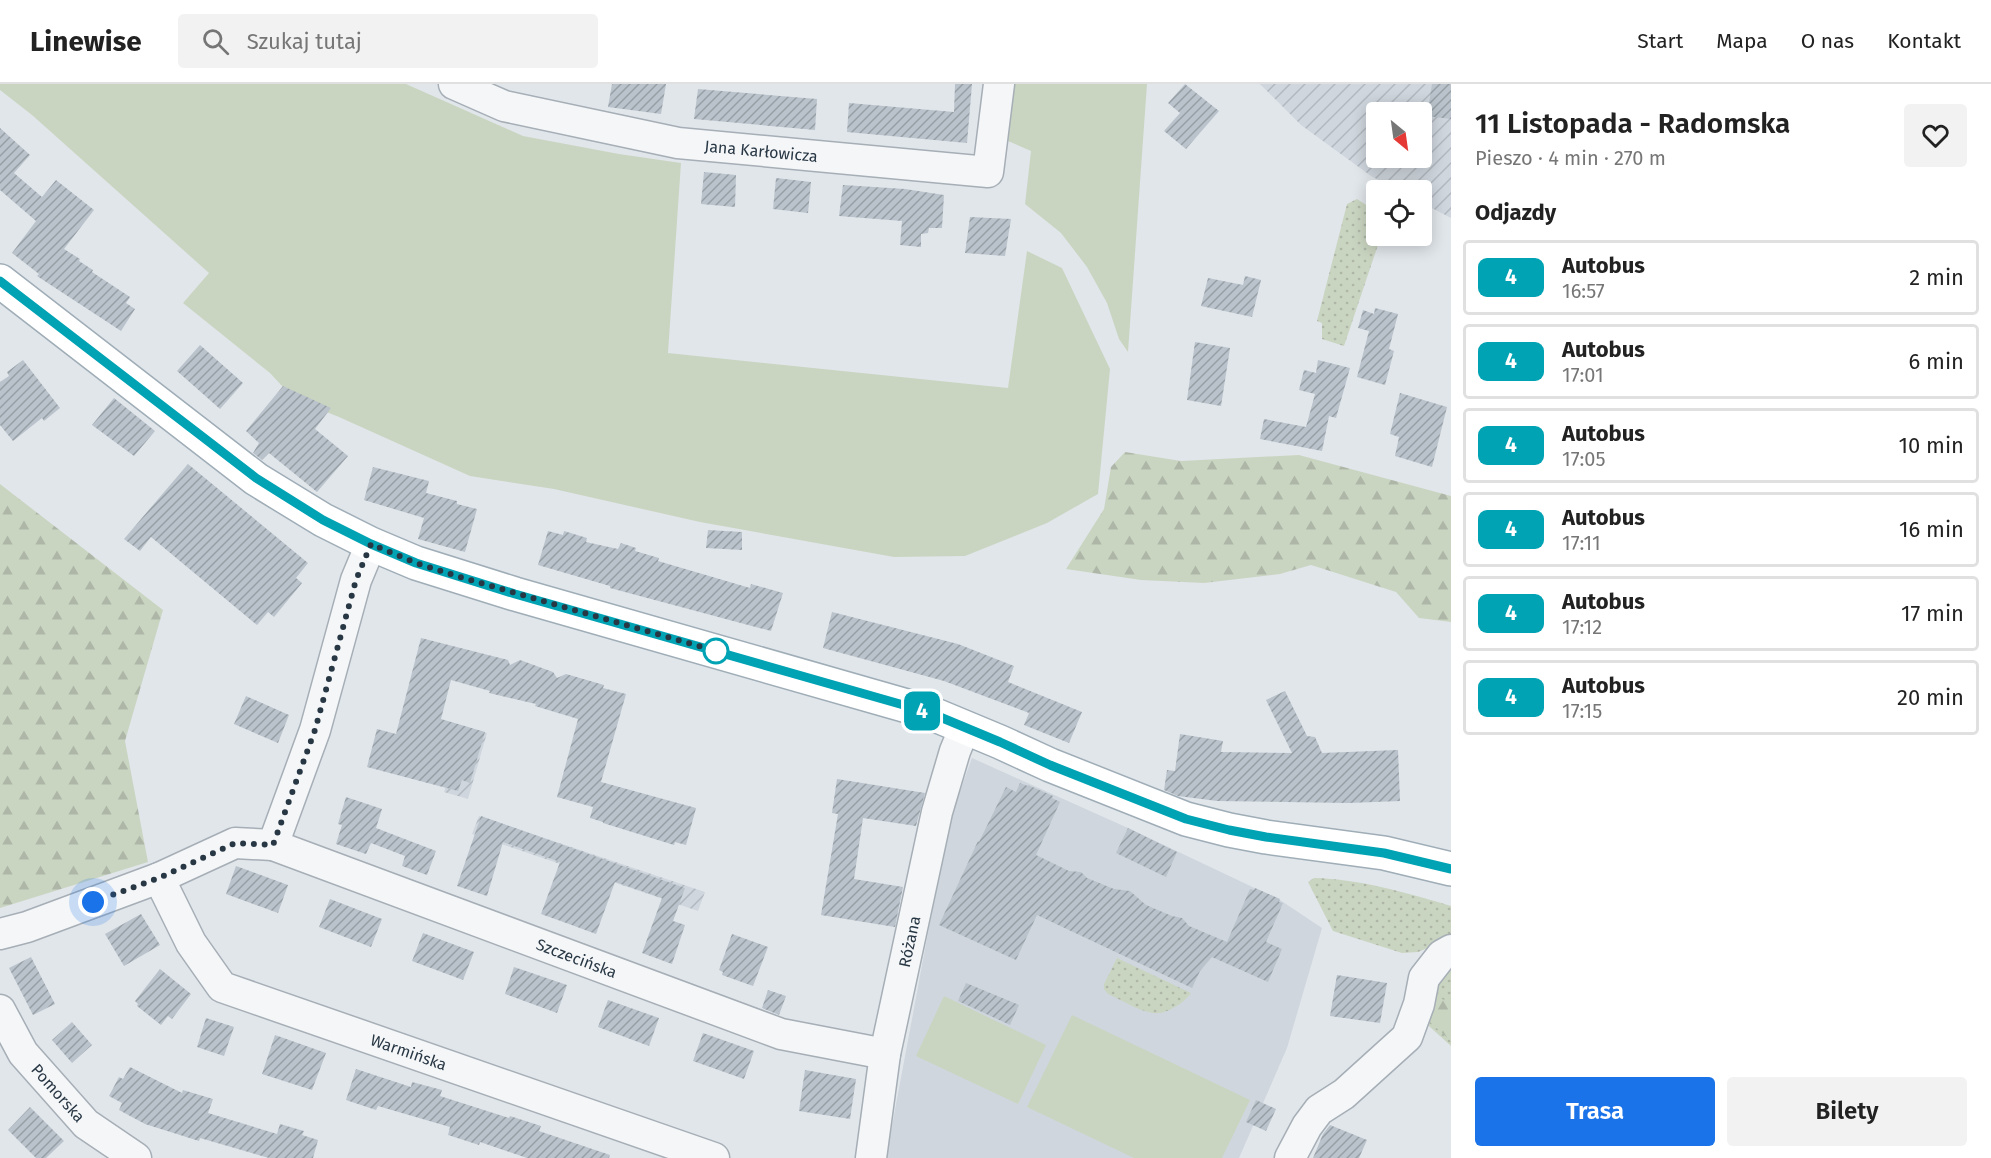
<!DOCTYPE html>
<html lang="pl">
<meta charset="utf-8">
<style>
body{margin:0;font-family:"Fira Sans",sans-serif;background:#f2f2f2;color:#222;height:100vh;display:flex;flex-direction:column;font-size:22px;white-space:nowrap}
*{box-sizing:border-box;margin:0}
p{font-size:20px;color:#767676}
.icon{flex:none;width:33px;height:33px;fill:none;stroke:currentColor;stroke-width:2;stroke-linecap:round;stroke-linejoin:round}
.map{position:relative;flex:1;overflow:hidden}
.details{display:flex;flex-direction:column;background:#fff;width:540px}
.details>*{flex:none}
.badge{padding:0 12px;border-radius:9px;font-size:21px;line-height:39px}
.needle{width:39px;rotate:151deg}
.buttons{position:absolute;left:1366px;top:18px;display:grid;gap:12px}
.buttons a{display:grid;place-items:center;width:66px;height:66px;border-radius:6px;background:#fff;box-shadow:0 3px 15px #0003;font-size:30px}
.you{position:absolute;width:30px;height:30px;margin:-15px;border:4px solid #fff;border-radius:50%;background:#1a73e8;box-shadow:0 0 0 9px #1a73e833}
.map>.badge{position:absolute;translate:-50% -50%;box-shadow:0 0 0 3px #fff}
h2{padding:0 24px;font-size:22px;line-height:54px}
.round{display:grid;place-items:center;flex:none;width:63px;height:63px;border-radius:6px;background:#f2f2f2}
.headline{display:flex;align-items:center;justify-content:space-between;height:102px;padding:0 24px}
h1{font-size:28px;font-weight:600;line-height:45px}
.action{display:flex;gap:12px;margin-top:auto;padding:12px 24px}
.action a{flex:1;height:69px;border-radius:6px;background:#1a73e8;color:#fff;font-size:24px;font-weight:600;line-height:69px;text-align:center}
.action a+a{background:#f2f2f2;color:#222}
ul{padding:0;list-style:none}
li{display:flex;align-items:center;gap:18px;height:75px;margin:0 12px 9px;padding:0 12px;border:3px solid #e0e0e0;border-radius:6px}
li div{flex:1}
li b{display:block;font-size:22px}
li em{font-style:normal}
li .badge{min-width:66px;font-weight:700;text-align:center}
header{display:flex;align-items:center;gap:36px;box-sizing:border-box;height:84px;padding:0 30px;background:#fff;border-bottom:2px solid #e0e0e0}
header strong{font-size:28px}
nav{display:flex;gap:33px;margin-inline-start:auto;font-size:21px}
.search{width:420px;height:54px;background:#f2f2f2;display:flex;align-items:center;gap:15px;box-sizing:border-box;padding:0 21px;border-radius:6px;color:#767676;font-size:22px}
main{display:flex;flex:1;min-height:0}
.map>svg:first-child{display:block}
.built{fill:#cfd6dd}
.industrial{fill:url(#industrial-furrows);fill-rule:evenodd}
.grass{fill:url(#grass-dots)}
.forest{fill:url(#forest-firs)}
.garden{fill:#cad5c1}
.building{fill:url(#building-hatch)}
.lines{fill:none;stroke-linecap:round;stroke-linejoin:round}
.minor-casing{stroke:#a6aeb6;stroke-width:33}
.major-casing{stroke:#9fadb7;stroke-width:36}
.minor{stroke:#f4f6f8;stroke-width:30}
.major{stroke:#fff;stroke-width:33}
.line-casing{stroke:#fff;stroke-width:14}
.line{stroke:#00a3b4;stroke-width:9}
.walk{stroke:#283744;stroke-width:6;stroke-dasharray:0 10.8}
.stop-dot{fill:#fff;stroke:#00a3b4;stroke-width:3}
.labels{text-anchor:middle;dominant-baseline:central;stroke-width:4.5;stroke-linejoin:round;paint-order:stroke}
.street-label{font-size:16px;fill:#283744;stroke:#f1f5f8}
</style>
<header>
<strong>Linewise</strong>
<div class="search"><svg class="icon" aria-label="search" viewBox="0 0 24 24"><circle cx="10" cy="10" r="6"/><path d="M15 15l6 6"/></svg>Szukaj tutaj</div>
<nav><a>Start</a><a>Mapa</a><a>O nas</a><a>Kontakt</a></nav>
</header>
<main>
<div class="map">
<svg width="1451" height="1074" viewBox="0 0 1451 1074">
<defs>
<pattern id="industrial-furrows" width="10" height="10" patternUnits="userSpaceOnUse" patternTransform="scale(1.5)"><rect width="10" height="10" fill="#cfd6dd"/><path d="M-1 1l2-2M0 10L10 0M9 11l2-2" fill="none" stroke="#b2b8bf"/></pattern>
<pattern id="grass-dots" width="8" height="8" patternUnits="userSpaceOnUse" patternTransform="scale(1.5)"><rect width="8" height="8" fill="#cad5c1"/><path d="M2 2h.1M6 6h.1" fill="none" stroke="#aeb7a7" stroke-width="1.8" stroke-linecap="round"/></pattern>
<pattern id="forest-firs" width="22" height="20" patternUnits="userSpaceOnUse" patternTransform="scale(1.5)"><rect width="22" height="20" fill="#cad5c1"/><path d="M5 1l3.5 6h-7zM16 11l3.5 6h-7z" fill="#aeb7a7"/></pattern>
<pattern id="building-hatch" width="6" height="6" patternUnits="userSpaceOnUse" patternTransform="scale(1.5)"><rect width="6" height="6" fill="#bac3cb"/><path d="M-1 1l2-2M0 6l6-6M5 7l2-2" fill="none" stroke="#979fa6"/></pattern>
</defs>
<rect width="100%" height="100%" fill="#e1e6eb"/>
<path class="built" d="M972 674 1128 744 1280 816 1322 844 1287 964 1239 1074H886L949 737Z"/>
<path class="industrial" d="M1260 0H1451V134L1422 119V106H1398L1371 92 1301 41ZM1377 28H1422V74H1377Z
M463 642 487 649 468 715 444 708Z
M479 732 705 808 698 827 472 750Z"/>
<path class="grass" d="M1357 115 1377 128V152H1381L1344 262 1322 255V239L1317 237 1347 120Z
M1314 794C1359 795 1408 809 1451 822V854L1418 868 1402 869 1333 847 1308 798Z
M1451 871V962L1420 934Z
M1117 874 1191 909C1184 919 1166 931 1153 929 1138 927 1122 916 1108 910L1104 905V900Z"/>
<path class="forest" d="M1125 368 1181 377 1299 371 1451 412V538L1419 534 1396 508 1311 481 1280 490 1204 499 1141 496 1066 485 1104 425 1111 383Z
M0 400 163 526 125 657 148 778 0 824Z
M1429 910 1437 912 1451 920V957L1424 933Z"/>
<path class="garden" d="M0 0H406L523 52 619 70 681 79 668 269 1008 304 1027 167 1062 184 1110 285 1098 410 1047 439 965 472 894 473 700 438 554 405 470 392 339 333 294 315 270 289 183 219 209 189 32 31 0 6Z
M1014 0H1147L1128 268 1119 255 1107 219 1087 183 1061 149 1025 120 1031 67 1008 57Z
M944 912 1046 961 1018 1020 916 972Z
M1072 931 1250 1016 1222 1074H1134L1027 1023Z"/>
<path class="building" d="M612 0H666L661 30 608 23Z
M955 0H972L967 59 847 48 849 19 954 28Z
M1185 0 1219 27 1186 65 1164 47 1180 29 1168 19Z
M1432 0H1451V35L1427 32Z
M698 5 817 15 815 46 694 35Z
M0 44 30 71 14 89 42 113 56 96 94 126 64 165 80 175 79 177 93 186 92 188 130 213 126 219 135 225 121 247 37 192 39 190 12 169 36 137 0 106Z
M704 88 736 91 735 123 701 120Z
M776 94 811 98 808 129 773 125Z
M843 101 905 105 944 111 942 144H929L928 149 921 150V163L900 161 902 137 839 132Z
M970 133 1011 135 1005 172 965 169Z
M1245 192 1261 196 1252 233 1201 222 1208 194 1243 201Z
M1375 224 1398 230 1389 265 1394 267 1385 301 1357 293 1369 247 1358 244 1363 226 1374 230Z
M1195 258 1230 264 1221 322 1187 316Z
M200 261 243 299 220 325 177 287Z
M23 276 60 324 44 337 42 334 13 357 0 341V298L9 292 7 288Z
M1318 276 1350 284 1336 334 1329 332 1322 367 1260 355 1264 335 1306 343 1315 310 1299 306 1304 286 1316 289Z
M283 302 331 324 315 345 348 372 317 408 269 369 262 376 253 369 259 359 246 347Z
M1400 309 1447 323 1432 383 1395 372 1399 353 1390 350Z
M114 314 155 347 134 372 92 341Z
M188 380 308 479 296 494 302 499 274 533 268 528 257 541 151 453 140 467 124 455Z
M373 383 429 397 426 409 457 417V420L477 425 465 468 418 455 424 434 364 416Z
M708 446 742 448V466L706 464Z
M548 447 563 451 564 447 587 454 586 458 618 465 621 459 636 464 635 467 659 474 658 477 750 504 751 500 783 509 771 547 610 504V502L538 481Z
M832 528 958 560 1014 582 1008 598 1082 628 1069 659 1024 641 1029 629 944 597 823 564Z
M421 554 508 576 510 581 520 576 553 588 557 594 566 590 604 601 603 604 626 610 601 698 696 724 686 761 675 758 674 761 603 739V738L590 734 593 723 557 713 578 635 535 622 536 620 489 609 490 607 451 596 441 635 485 648 470 699 462 696 458 707 367 683 377 645 396 650Z
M1285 607 1307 652 1315 653 1322 669 1398 666 1400 717 1348 719 1217 717 1178 712 1164 706 1167 686 1175 687 1180 650 1223 657 1221 668 1292 669 1266 616Z
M246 612 289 631 278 659 234 640Z
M837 695 925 709 916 742 863 734 854 795 903 803 895 843 821 831 838 730 832 729Z
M1020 699 1028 702V701L1053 712 1052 714 1060 718 1036 771 1069 787 1081 788 1087 794 1114 805 1130 807 1146 821 1172 832 1182 834 1189 842 1227 858 1250 805 1254 806 1255 804 1280 815 1279 818 1283 819 1266 858 1282 865 1268 898 1212 873 1200 887 1192 904 1037 831 1016 876 939 841 978 757 979 758 1006 703 1016 708Z
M346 713 382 725 376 744 436 767 427 791 402 782 405 772 371 759 366 770 336 760 342 741 338 740Z
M481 732 685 804 673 837 685 841 672 880 642 869 662 814 615 798 596 850 569 840 541 830 560 778 503 758 487 812 457 802Z
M1128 744 1177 768 1166 793 1116 769Z
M236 782 288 801 278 829 226 810Z
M330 815 382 835 371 863 319 843Z
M141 830 160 861 124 882 105 850Z
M423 849 474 868 463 896 412 877Z
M732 850 768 863 753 902 722 891 723 888 719 886Z
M31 873 55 920 33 931 9 884Z
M514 883 567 901 557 929 505 910Z
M160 885 191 910 172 935 168 932 161 941 137 922 138 920 135 917Z
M1337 891 1387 899 1380 939 1330 932Z
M966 899 1019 921 1010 941 958 917Z
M768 906 786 912 779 931 762 924Z
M608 916 659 934 649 962 598 943Z
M206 934 234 943 224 972 197 963Z
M72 938 92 961 72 979 52 956Z
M703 949 754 967 744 995 693 977Z
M275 951 326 969 312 1006 262 990Z
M130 983 182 1009 183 1006 213 1015 208 1029 277 1050 280 1040 304 1047 302 1051 318 1056 313 1074H269L200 1054 199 1057 145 1040 119 1026 122 1019 109 1012 119 993 123 995Z
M356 985 411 1003 412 998 442 1006 440 1012 509 1034 510 1032 541 1042 539 1047 610 1071 609 1074H527L480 1058 479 1061 448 1051 450 1043 378 1022 376 1026 346 1016Z
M805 986 856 995 850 1035 799 1027Z
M1256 1016 1276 1025 1266 1047 1246 1038Z
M30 1023 64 1057 46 1074H36L8 1046Z
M1330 1041 1367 1056 1359 1074H1313L1323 1050Z"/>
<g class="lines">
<g class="minor-casing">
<g id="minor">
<path id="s1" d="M454 0 504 22 678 59 988 88 999 0"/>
<path id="s2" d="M273 761 781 950 885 970"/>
<path id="s3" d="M159 794 191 859 222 903 714 1074"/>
<path d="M0 850 27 843 159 794 235 759 273 761 315 646 356 496 371 460"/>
<path id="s4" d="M0 926 23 969 86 1040 136 1074"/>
<path id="s5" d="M871 1074 885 970 937 728 955 667 965 643"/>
<path d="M1290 1074 1307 1042 1319 1026 1344 1010 1407 953 1419 920 1424 894 1442 871 1451 866"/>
</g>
</g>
<g class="major-casing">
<path id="major" d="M0 197 256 395 323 436 371 460 416 479 515 510 928 628 1000 658 1050 681 1186 735 1229 746 1266 753 1384 769 1451 785"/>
</g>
<use href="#minor" class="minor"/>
<use href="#major" class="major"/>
</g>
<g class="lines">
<g class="line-casing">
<path id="line" d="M0 197 256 394 323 436 371 460 416 479 515 510 928 628 1000 658 1050 681 1186 735 1229 746 1266 753 1384 769 1451 785"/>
</g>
<use href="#line" class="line"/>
<path class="walk" d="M93 818 159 794 235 759 273 761 315 646 356 496 371 460 416 479 457 492 716 567"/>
</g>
<circle class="stop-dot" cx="716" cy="567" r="12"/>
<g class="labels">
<g class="street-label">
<text stroke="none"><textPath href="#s1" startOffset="316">Jana Karłowicza</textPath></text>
<text stroke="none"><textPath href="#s5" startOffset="220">Różana</textPath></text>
<text stroke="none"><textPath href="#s2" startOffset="324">Szczecińska</textPath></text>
<text stroke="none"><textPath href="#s3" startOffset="324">Warmińska</textPath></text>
<text stroke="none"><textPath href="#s4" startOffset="102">Pomorska</textPath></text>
</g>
</g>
</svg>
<div class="buttons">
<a><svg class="needle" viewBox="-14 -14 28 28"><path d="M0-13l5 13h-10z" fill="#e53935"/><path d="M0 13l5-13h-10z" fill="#767676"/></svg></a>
<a><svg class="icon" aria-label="locate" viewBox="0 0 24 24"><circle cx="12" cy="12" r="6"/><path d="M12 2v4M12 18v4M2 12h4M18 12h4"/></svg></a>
</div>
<div class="you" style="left:93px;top:818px"></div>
<b class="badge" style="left:922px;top:627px;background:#00a3b4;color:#fff">4</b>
</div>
<section class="details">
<div class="headline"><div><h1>11 Listopada - Radomska</h1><p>Pieszo · 4 min · 270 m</p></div><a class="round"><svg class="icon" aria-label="heart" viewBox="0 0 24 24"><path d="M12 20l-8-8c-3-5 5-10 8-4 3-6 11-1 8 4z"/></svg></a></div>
<h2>Odjazdy</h2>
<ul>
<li><span class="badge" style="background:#00a3b4;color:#fff">4</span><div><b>Autobus</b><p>16:57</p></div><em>2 min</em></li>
<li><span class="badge" style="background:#00a3b4;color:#fff">4</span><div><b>Autobus</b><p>17:01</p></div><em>6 min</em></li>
<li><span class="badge" style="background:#00a3b4;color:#fff">4</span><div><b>Autobus</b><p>17:05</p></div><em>10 min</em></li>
<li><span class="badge" style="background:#00a3b4;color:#fff">4</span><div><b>Autobus</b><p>17:11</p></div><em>16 min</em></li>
<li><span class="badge" style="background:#00a3b4;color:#fff">4</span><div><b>Autobus</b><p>17:12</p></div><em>17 min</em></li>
<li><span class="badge" style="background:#00a3b4;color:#fff">4</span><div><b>Autobus</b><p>17:15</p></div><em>20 min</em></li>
</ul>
<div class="action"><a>Trasa</a><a>Bilety</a></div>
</section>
</main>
